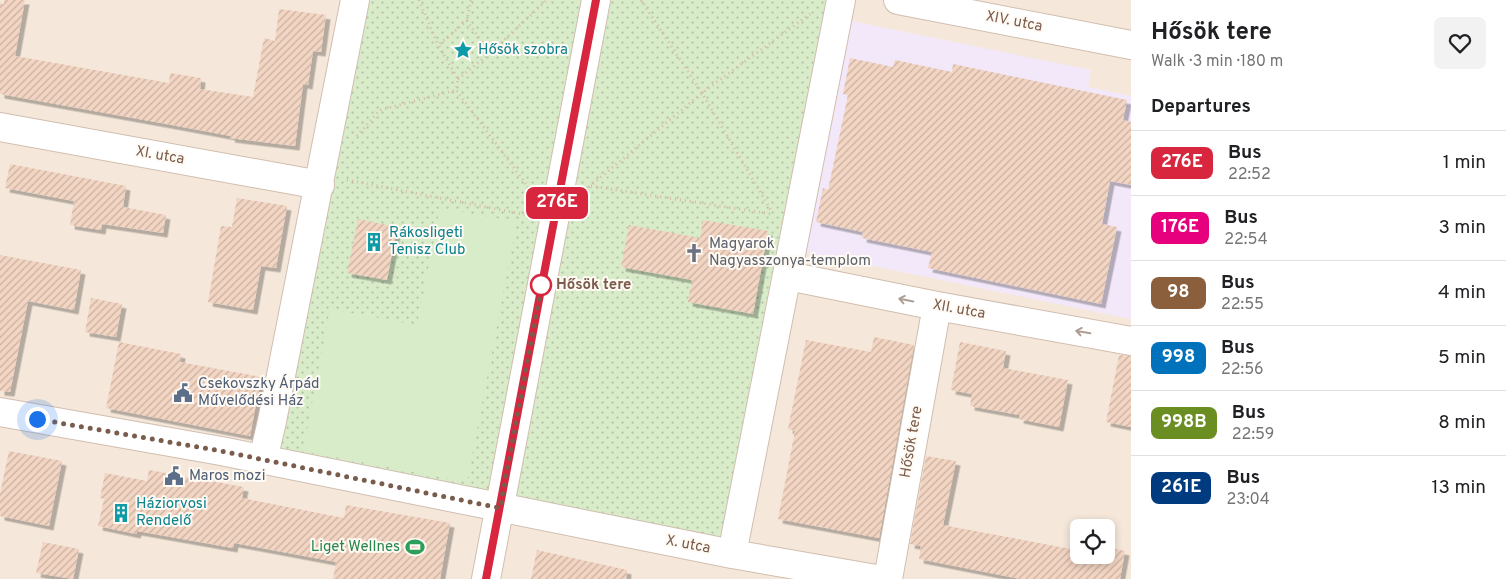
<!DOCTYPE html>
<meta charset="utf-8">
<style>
body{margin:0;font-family:Overpass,sans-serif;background:#f2f2f2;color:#202124;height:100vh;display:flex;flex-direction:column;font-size:19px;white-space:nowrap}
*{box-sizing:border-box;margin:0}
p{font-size:16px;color:#757577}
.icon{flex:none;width:28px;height:28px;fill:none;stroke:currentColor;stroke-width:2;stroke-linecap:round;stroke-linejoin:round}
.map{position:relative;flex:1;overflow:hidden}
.sheet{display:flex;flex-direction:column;background:#fff;width:375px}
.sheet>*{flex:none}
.badge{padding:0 10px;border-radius:8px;font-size:18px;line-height:32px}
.controls{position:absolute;left:1070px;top:519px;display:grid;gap:10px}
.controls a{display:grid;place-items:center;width:45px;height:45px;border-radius:8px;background:#fff;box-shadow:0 2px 8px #0003;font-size:25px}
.you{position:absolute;width:25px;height:25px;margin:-12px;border:4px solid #fff;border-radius:50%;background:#1a73e8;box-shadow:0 0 0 8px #1a73e833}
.map>.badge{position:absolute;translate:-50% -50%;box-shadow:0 0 0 2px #fff}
h2{padding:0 20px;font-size:19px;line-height:45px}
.round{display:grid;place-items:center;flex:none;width:52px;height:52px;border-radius:8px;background:#f2f2f2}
.headline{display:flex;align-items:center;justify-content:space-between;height:85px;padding:0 20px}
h1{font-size:24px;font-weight:700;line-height:38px}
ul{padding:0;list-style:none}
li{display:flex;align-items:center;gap:15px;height:65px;padding:0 20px;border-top:1px solid #e0e0e0}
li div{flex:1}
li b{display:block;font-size:19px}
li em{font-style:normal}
li .badge{min-width:55px;font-weight:700;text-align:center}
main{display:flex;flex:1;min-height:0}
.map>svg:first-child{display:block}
.residential{fill:#f5e8da;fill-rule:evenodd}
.education{fill:#f3e8fa}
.park{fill:url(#park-dots)}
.pitch{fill:#d8ecc9}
.building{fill:url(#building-hatch);filter:url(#shadow)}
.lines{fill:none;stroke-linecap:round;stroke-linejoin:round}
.minor-casing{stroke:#d1beb0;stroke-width:30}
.path{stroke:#d9b8a5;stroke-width:3;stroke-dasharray:1 4;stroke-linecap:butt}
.minor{stroke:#fff;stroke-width:28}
.oneway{stroke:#af9d94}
.line-casing{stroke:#fff;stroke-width:11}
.line{stroke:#d7263d;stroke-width:8}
.walk{stroke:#7a5c4d;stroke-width:5;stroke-dasharray:0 9}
.stop-dot{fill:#fff;stroke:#d7263d;stroke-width:2.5}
.labels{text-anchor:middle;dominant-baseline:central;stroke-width:4;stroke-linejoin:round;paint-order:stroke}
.street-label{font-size:15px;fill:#7a5c4d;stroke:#fffaf3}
.culture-label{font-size:15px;fill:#0d838f;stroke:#fffaf3;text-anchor:start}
.worship-label{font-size:15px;fill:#5b616d;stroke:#fffaf3;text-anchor:start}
.stop-label{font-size:15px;font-weight:bold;fill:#7a5c4d;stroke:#fffaf3;text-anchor:start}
.service-label{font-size:15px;fill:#4e5e75;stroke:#fffaf3;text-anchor:start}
.leisure-label{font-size:15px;fill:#27864d;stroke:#fffaf3;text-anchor:end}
</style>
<main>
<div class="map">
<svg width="1131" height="579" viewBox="0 0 1131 579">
<defs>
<pattern id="park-dots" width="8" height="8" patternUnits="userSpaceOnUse" patternTransform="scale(1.25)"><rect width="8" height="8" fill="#d8ecc9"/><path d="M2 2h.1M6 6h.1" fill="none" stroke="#b4c2a5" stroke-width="1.8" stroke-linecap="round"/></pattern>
<pattern id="building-hatch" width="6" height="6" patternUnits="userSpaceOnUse" patternTransform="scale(1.25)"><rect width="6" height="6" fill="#f3d5c3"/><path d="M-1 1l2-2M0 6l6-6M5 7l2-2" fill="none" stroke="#cab0a1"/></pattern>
<filter id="shadow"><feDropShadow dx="4.5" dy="4.5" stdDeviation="0" flood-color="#0004"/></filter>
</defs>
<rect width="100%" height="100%" fill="#fdf6ec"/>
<path class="residential" d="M0 0H1131V579H0ZM1079 528H1106V555H1079Z"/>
<path class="education" d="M851 21 1091 70 1088 87 1131 96V319L804 252Z"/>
<path class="park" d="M355 0H841L732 554 263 460Z"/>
<path class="pitch" d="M440 208 517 222 467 482 303 451 330 309 417 325Z"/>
<path class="building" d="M4 0H25L15 56 169 83 170 73 201 78 200 89 253 97 264 38 275 41 279 9 326 15 321 52 313 51 308 85 303 84 295 146 230 138 231 136 161 123 0 94V3L4 4Z
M850 58 893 67 895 60 952 72 953 64 1127 100 1123 120 1131 122V185L1110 181 1102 224 1117 227 1101 304 928 268 932 252 862 238 863 232 816 222 823 188 828 190 848 95 843 94Z
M10 164 126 186 123 207 166 215 163 233 102 224 101 230 70 225 74 201 5 188Z
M237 198 287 206 276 268 261 266 253 310 208 302 221 226 232 227Z
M358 219 397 227 387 280 347 273Z
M703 220 768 231 753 314 688 302 692 280 621 267 629 225 700 238Z
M0 255 81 270 74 310 28 301 10 392 0 391Z
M91 298 122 304 116 337 85 332Z
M874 337 914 345 879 538 778 519 795 431 788 429 806 340 871 352Z
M119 342 181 354 180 362 261 377 250 436 106 408Z
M960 342 1006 351 1003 368 1068 380 1059 427 1019 419 1020 415 970 406 972 394 951 390Z
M1119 355 1131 356V427L1106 422Z
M9 451 62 461 49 526 0 516V494Z
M926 456 956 461 943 525 1076 550 1077 541 1079 542V555H1106V547L1125 551 1120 579H1020L919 559 921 546 910 544Z
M149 470 244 487 242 498 344 518 346 505 450 523 440 579H333L336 562 234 543 233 548 137 531 136 534 98 526 104 499 100 498 105 473 147 481Z
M43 542 79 549 73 579 36 573Z
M537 550 627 570 626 579H531Z"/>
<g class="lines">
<g class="minor-casing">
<path id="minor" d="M898 0 1131 45
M0 127 320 185
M788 276 937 306 1131 341
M0 412 221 451 732 554 876 579
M263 460 272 421 355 0
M732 554 841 0
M486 579 596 0
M888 579 937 306"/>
</g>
<path class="path" d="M419 0 438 45
M641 0 702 93 772 212
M467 21 471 0
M490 53 547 0
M458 79 490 53 467 21 438 45 458 79 456 90 532 192
M357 136 380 110 456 90
M347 180 527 215
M591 186 772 214
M589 187 702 93 810 14"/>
<use href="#minor" class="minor"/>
</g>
<defs><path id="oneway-shaft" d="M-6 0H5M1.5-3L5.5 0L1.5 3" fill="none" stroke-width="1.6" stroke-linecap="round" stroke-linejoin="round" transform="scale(1.25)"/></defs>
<g class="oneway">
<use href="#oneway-shaft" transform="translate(906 300) rotate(-169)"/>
<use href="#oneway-shaft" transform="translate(1083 332) rotate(-170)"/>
</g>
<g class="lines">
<g class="line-casing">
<path id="line" d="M486 579 596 0"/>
</g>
<use href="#line" class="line"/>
<path class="walk" d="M37 419 221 451 500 508 543 278 541 285"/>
</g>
<defs>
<g id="sight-bare" transform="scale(1.5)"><path d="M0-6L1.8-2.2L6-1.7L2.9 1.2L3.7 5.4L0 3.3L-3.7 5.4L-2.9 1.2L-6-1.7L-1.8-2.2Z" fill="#0f9aa8" stroke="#fffaf3" stroke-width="2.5" paint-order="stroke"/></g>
<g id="building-bare" transform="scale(1.5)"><path d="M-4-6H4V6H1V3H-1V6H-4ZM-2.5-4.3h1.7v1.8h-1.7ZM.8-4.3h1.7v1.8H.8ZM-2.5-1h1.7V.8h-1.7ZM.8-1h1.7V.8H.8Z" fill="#0f9aa8" stroke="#fffaf3" stroke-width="2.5" paint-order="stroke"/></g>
<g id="church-bare" transform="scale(1.5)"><path d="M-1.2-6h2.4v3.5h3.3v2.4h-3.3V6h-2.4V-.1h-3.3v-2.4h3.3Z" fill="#6b7280" stroke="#fffaf3" stroke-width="2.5" paint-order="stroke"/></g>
<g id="civic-bare" transform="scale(1.5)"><path d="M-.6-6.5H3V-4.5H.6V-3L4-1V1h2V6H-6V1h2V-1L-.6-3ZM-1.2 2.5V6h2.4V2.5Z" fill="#5c6f8a" stroke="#fffaf3" stroke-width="2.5" paint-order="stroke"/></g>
<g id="stadium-bare" transform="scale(1.5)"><path d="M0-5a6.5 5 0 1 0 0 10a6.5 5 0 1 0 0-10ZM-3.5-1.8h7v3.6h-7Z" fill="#2e9e5b" stroke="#fffaf3" stroke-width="2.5" paint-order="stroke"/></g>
</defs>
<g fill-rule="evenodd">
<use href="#sight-bare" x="463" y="50"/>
<use href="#building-bare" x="374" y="242"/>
<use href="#church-bare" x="694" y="253"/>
<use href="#civic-bare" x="183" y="393"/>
<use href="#civic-bare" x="174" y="476"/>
<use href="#building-bare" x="121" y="513"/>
<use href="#stadium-bare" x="415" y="547"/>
</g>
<circle class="stop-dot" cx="541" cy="285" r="10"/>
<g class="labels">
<g class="street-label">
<text transform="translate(1014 22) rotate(11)">XIV. utca</text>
<text transform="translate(160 156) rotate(10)">XI. utca</text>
<text transform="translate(959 310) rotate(10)">XII. utca</text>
<text transform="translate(912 442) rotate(-80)">Hősök tere</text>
<text transform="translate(688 545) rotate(11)">X. utca</text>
</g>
<g class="culture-label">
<text x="478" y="50">Hősök szobra</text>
<text x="389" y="233">Rákosligeti<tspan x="389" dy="17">Tenisz Club</tspan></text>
<text x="136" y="504">Háziorvosi<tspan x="136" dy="17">Rendelő</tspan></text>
</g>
<g class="worship-label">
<text x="709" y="244">Magyarok<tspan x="709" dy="17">Nagyasszonya-templom</tspan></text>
</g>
<g class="stop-label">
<text x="556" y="285">Hősök tere</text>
</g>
<g class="service-label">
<text x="198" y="384">Csekovszky Árpád<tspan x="198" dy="17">Művelődési Ház</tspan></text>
<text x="189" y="476">Maros mozi</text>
</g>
<g class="leisure-label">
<text x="400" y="547">Liget Wellnes</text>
</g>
</g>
</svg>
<div class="controls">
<a><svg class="icon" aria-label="locate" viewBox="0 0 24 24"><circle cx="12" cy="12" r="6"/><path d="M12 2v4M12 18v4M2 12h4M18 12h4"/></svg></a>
</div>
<div class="you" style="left:37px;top:419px"></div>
<b class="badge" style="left:557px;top:203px;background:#d7263d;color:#fff">276E</b>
</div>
<section class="sheet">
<div class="headline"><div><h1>Hősök tere</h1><p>Walk · 3 min · 180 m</p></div><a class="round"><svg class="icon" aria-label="heart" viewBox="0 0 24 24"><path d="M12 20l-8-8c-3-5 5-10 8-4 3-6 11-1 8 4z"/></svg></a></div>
<h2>Departures</h2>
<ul>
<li><span class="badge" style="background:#d7263d;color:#fff">276E</span><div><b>Bus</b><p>22:52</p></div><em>1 min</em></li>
<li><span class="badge" style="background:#e6007e;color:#fff">176E</span><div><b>Bus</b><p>22:54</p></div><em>3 min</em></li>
<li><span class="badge" style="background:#8b5e3c;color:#fff">98</span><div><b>Bus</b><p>22:55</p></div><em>4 min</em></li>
<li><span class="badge" style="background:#0072bc;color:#fff">998</span><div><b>Bus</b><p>22:56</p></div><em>5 min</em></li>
<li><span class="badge" style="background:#6b8e23;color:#fff">998B</span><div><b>Bus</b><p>22:59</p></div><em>8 min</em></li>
<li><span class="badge" style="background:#003b80;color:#fff">261E</span><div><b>Bus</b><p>23:04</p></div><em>13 min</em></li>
</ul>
</section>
</main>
